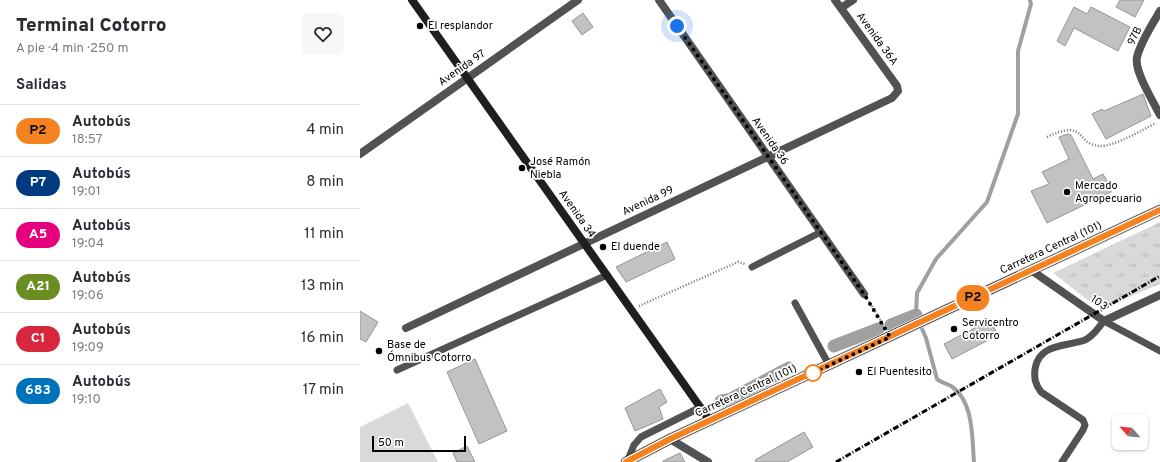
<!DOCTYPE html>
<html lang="es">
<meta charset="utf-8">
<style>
body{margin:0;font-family:Overpass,sans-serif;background:#f7f7f7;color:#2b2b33;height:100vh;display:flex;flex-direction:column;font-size:15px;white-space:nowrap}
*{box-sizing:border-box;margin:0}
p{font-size:13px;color:#7c7c81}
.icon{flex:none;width:22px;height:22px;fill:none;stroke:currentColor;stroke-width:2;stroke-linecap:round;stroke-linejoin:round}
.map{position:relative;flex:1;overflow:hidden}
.side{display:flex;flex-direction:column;background:#fff;width:360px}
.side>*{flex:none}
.badge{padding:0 8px;border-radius:13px;font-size:14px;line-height:26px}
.needle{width:26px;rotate:297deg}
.controls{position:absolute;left:752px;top:414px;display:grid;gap:8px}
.controls a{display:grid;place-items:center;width:36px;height:36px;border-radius:6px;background:#fff;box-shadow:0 1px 3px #0004;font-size:20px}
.scale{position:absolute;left:12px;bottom:10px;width:94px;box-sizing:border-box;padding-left:4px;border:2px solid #000;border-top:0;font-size:11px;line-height:14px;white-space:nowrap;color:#000;-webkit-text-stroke:3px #fff;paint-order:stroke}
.you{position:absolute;width:20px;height:20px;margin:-10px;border:3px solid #fff;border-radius:50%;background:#1a73e8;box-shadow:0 0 0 6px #1a73e833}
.map>.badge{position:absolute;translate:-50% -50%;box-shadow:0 0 0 2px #fff}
h2{padding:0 16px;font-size:15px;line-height:36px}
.round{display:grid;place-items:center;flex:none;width:42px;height:42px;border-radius:6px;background:#f7f7f7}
.head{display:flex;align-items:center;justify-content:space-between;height:68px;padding:0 16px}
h1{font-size:19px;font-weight:800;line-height:30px}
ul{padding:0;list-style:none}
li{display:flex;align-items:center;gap:12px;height:52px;padding:0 16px;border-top:1px solid #e1e1e2}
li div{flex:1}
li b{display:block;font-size:15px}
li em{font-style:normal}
li .badge{min-width:44px;font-weight:700;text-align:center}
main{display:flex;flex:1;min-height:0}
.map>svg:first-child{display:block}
.grass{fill:url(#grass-tufts)}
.park{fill:#d9d9d9}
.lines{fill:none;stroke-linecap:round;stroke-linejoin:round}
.stream{stroke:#a0a0a0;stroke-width:4}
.canal{stroke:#a0a0a0;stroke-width:13}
.building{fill:#c2c2c2;stroke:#969696}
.primary-casing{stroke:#dbdbdb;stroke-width:12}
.path{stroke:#747474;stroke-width:2.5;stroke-dasharray:1 2;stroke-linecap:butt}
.lane{stroke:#525252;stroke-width:7}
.street{stroke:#525252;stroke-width:8}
.secondary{stroke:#1f1f1f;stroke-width:8}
.primary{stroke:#000;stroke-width:10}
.rail{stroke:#000;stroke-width:3;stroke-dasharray:6 2 1 2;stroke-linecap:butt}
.line-casing{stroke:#fff;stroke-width:9}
.line{stroke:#f58220;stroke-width:6}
.walk{stroke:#000;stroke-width:4;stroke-dasharray:0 7.2}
.poi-dot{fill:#000;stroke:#fff;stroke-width:1.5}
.stop-dot{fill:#fff;stroke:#f58220;stroke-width:2}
.labels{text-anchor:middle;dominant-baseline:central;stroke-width:3.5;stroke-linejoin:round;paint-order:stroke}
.poi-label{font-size:11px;fill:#000;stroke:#fff;text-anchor:start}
.street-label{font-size:11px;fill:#000;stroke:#fff}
</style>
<main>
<section class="side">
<div class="head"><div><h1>Terminal Cotorro</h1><p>A pie · 4 min · 250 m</p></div><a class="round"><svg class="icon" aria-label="heart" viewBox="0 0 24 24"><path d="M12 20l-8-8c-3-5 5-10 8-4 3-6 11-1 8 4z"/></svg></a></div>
<h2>Salidas</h2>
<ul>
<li><span class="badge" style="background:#f58220;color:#111">P2</span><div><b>Autobús</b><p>18:57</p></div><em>4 min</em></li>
<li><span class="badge" style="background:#003b80;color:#fff">P7</span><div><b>Autobús</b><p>19:01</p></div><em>8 min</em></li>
<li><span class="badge" style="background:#e6007e;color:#fff">A5</span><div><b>Autobús</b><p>19:04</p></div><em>11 min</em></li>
<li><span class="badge" style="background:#6b8e23;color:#fff">A21</span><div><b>Autobús</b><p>19:06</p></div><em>13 min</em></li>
<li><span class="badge" style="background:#d7263d;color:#fff">C1</span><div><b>Autobús</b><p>19:09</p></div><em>16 min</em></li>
<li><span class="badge" style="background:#0072bc;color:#fff">683</span><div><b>Autobús</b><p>19:10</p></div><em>17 min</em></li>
</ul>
</section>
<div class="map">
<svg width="800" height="462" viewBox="0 0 800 462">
<defs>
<pattern id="grass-tufts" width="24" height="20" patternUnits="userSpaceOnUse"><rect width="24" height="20" fill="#d9d9d9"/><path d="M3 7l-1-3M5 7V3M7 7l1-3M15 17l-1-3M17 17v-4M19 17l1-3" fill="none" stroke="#b8b8b8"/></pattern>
</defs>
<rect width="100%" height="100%" fill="#fff"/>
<path class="grass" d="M800 222V284L743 308 730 302 693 273Z"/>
<path class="park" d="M48 403 78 462H0V427Z"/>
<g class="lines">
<path class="stream" d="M614 462C612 438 614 401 591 386 586 383 581 383 577 379L566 338 556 315 557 293 576 259 627 202 658 114V51L671 4 670 0"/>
<path class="canal" d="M531 325 556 315
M474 346 518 329
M361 401 371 399 429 368"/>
</g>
<path class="building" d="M760 0H784L775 17 756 7Z
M714 7 727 14 731 7 770 27 758 51 714 28 705 46 697 41Z
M223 13 233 27 222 35 212 21Z
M783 94 791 116 746 139 732 114 742 109 744 111Z
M708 134 711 135 733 179 743 174 751 188V192L687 223 671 191 689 184 682 172 709 159 699 137Z
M307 242 315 259 266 282 256 267Z
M0 311 18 322 6 342 0 339Z
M630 320 638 335 592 359 584 344Z
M115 359 147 431 119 444 87 372Z
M300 389 307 402 299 407 303 419 275 431 265 408Z
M444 432 453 447 427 462H396L395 460Z
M107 446 115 462H97L93 453Z
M320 453 325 462H303V461Z"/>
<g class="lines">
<g class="primary-casing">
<path id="primary" d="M266 462 310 439 800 210"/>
</g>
<path class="path" d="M687 137C727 118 715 144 739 146 754 147 782 130 796 123
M509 301 525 328
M279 306 378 262 385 264"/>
<path class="lane" d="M392 267 461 232
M435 303 469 365
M37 370 247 275
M267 462 274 445 281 437 341 407
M702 462 723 430 725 425 723 420 681 392C675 384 674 378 675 369 679 343 706 347 725 340 734 336 738 328 744 321L800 351"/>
<path class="street" d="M299 0 504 294
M481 8 493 0
M800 11C792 25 781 41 777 57 774 71 793 101 800 115
M0 154 218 0
M671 270 744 321 800 295
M46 328 532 98 538 91 537 86 475 0
M310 439 348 462"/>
<path class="secondary" d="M52 0 350 421"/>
<use href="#primary" class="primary"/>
<path class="rail" d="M476 462 800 276"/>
</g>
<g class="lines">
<g class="line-casing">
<path id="line" d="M266 462 310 439 800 210"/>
</g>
<use href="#line" class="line"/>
<path class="walk" d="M317 26 504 294 530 337 453 373"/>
</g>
<g class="poi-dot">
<circle cx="60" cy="26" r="4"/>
<circle cx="162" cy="168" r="4"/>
<circle cx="707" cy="192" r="4"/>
<circle cx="243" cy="247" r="4"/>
<circle cx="594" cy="329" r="4"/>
<circle cx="19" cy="351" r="4"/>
<circle cx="499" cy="372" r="4"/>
</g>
<circle class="stop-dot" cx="453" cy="373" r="8"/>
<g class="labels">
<g class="poi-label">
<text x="68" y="26">El resplandor</text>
<text x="170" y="162">José Ramón<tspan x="170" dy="13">Niebla</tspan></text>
<text x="715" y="186">Mercado<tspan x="715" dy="13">Agropecuario</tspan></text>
<text x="251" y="247">El duende</text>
<text x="602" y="323">Servicentro<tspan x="602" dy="13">Cotorro</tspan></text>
<text x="27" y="345">Base de<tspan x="27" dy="13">Ómnibus Cotorro</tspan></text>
<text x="507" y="372">El Puentesito</text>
</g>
<g class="street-label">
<text transform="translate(775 36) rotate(-64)">97B</text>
<text transform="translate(517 39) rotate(54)">Avenida 36A</text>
<text transform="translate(102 68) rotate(-35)">Avenida 97</text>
<text transform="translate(410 141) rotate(55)">Avenida 36</text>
<text transform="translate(288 201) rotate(-25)">Avenida 99</text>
<text transform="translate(217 214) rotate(55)">Avenida 34</text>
<text transform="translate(691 248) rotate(-25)">Carretera Central (101)</text>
<text transform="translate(739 303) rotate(34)">103</text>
<text transform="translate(386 391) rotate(-25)">Carretera Central (101)</text>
</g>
</g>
</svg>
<div class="controls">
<a><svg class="needle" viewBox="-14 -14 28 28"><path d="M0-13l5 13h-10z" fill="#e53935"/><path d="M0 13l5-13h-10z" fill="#7c7c81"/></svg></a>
</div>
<div class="scale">50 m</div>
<div class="you" style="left:317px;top:26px"></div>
<b class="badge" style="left:613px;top:298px;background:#f58220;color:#111">P2</b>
</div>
</main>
